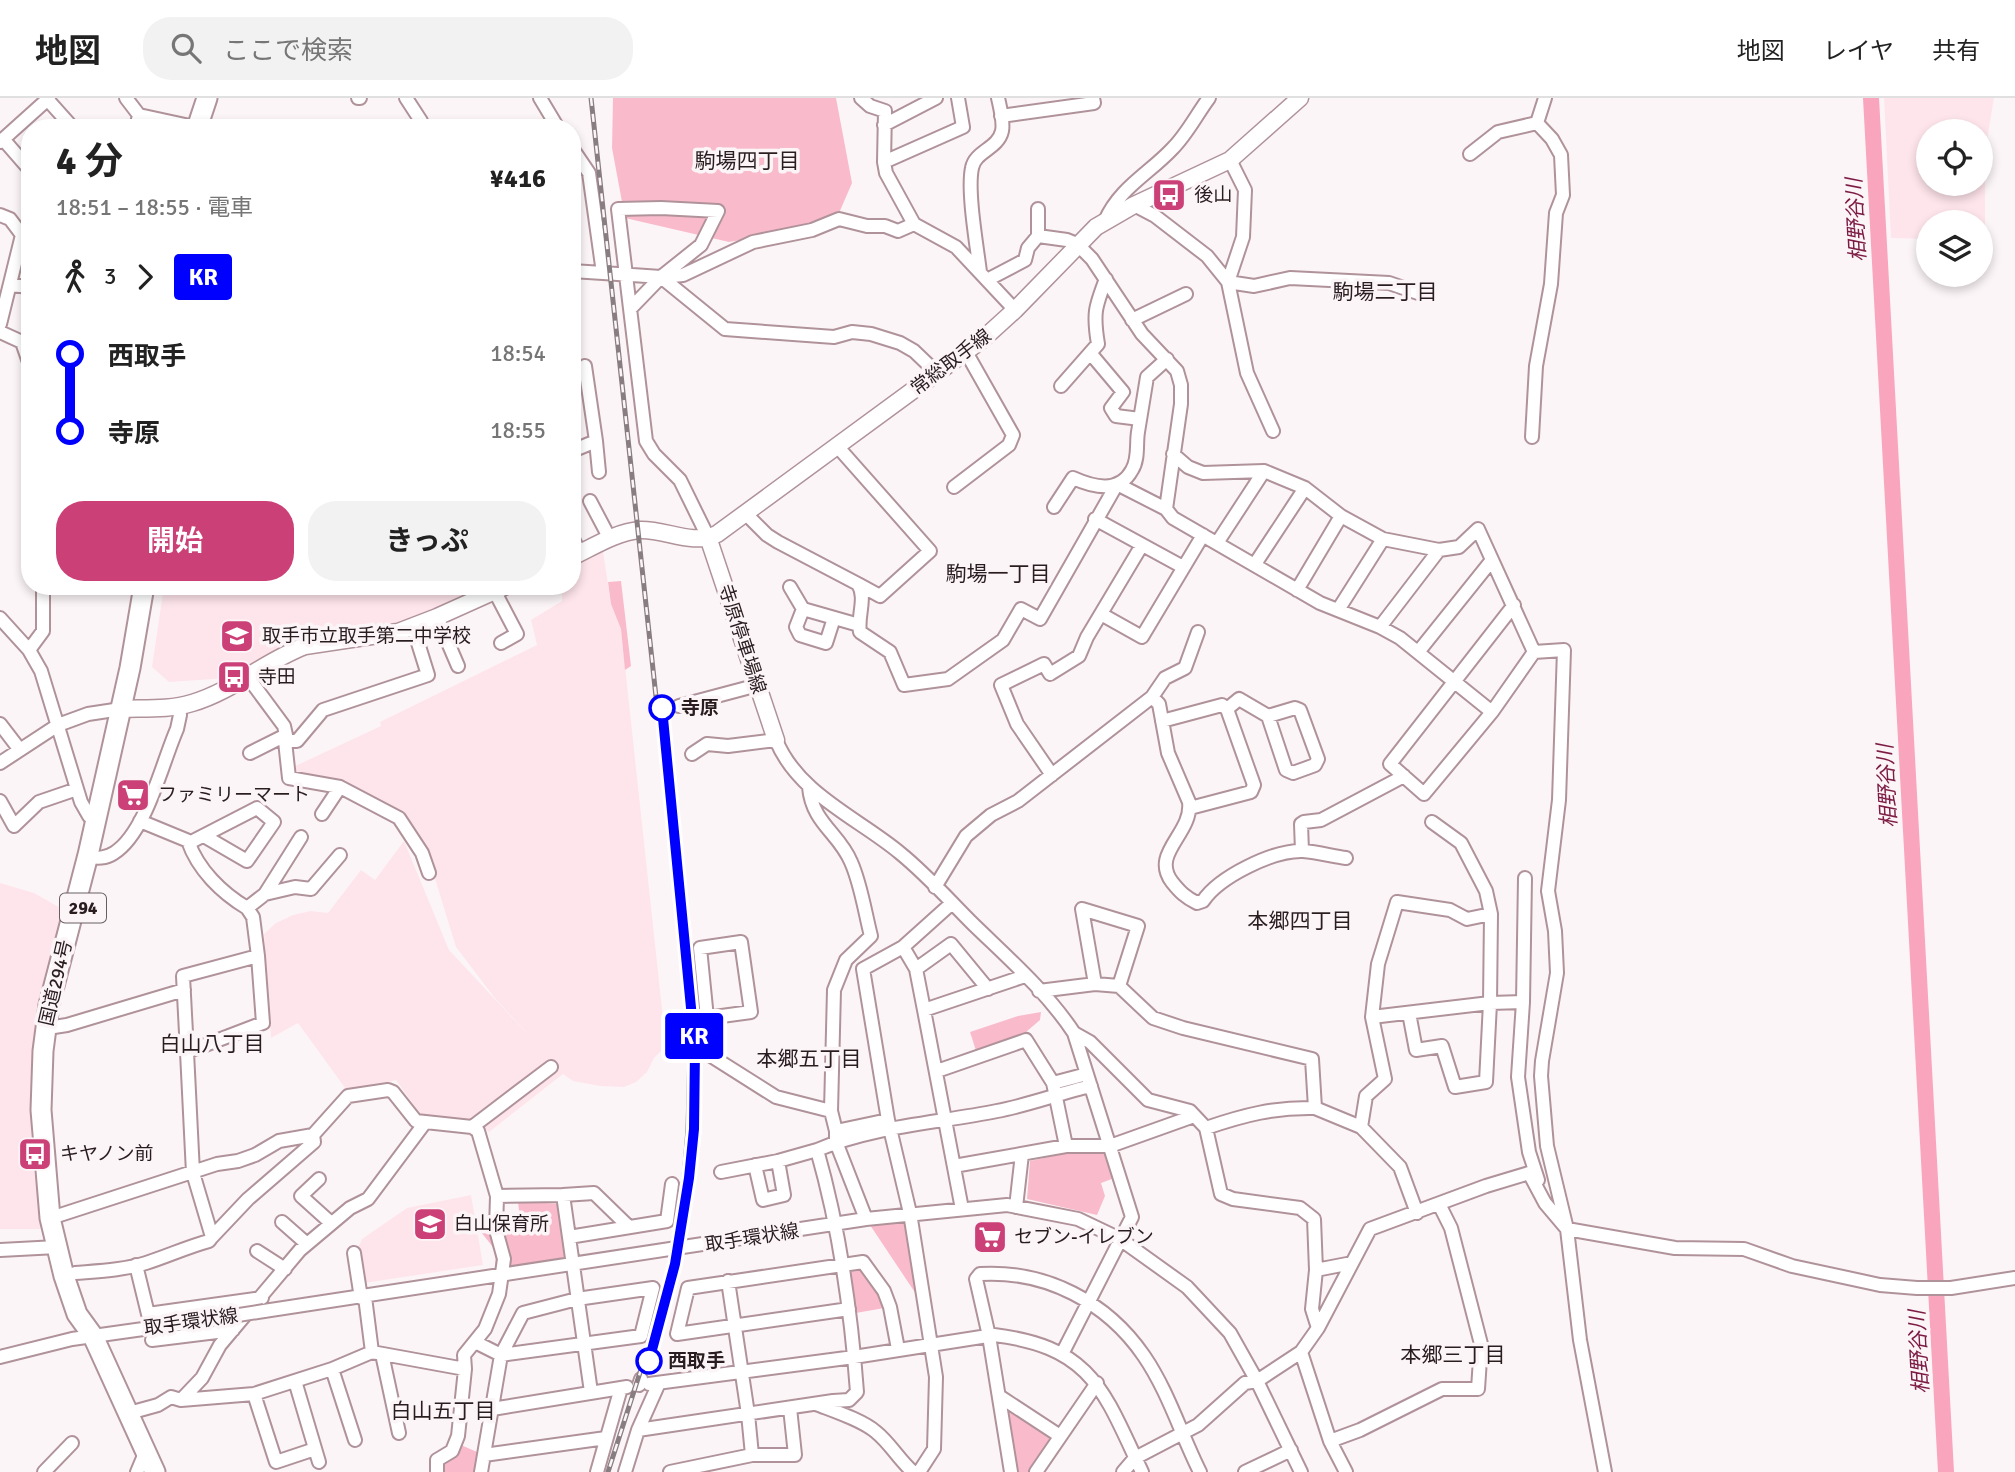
<!DOCTYPE html>
<html lang="ja">
<meta charset="utf-8">
<style>
body{margin:0;font-family:Signika,"Noto Sans JP",sans-serif;background:#f2f2f2;color:#222;height:100vh;display:flex;flex-direction:column;font-size:26px;white-space:nowrap}
*{box-sizing:border-box;margin:0}
p{font-size:23px;color:#767676}
.icon{flex:none;width:38px;height:38px;fill:none;stroke:currentColor;stroke-width:2;stroke-linecap:round;stroke-linejoin:round}
.map{position:relative;flex:1;overflow:hidden}
.sheet{position:absolute;left:21px;top:21px;width:560px;height:476px;display:flex;flex-direction:column;background:#fff;border-radius:28px;box-shadow:0 4px 10px #0003}
.sheet>*{flex:none}
.badge{padding:0 14px;border-radius:5px;font-size:24px;line-height:46px}
.controls{position:absolute;left:1916px;top:21px;display:grid;gap:14px}
.controls a{display:grid;place-items:center;width:77px;height:77px;border-radius:50%;background:#fff;box-shadow:0 4px 10px #0003;font-size:35px}
.map>.badge{position:absolute;translate:-50% -50%;box-shadow:0 0 0 4px #fff}
.legs{display:flex;align-items:center;gap:10px;height:77px;padding:0 35px;font-size:23px}
.legs p{margin-inline-start:auto}
.head{display:flex;align-items:center;justify-content:space-between;height:119px;padding:0 35px}
h1{font-size:38px;font-weight:700;line-height:52px}
.action{display:flex;gap:14px;margin-top:auto;padding:14px 35px}
.action a{flex:1;height:80px;border-radius:28px;background:#cb4076;color:#fff;font-size:28px;font-weight:700;line-height:80px;text-align:center}
.action a+a{background:#f2f2f2;color:#222}
ul{padding:0 35px;list-style:none}
li{display:flex;align-items:center;gap:24px;height:77px;font-size:26px}
li i{display:grid;place-items:center;width:10px;height:100%;margin:0 9px;background:currentColor}
li i::after{content:'';width:18px;height:18px;margin:-9px;border:5px solid;border-radius:50%;background:#fff}
li p{margin-inline-start:auto}
li:first-child i{background:linear-gradient(#0000 50%,currentColor 0)}
li:last-child i{background:linear-gradient(currentColor 50%,#0000 0)}
header{display:flex;align-items:center;gap:42px;box-sizing:border-box;height:98px;padding:0 35px;background:#fff;border-bottom:2px solid #e0e0e0}
header strong{font-size:33px}
nav{display:flex;gap:38px;margin-inline-start:auto;font-size:24px}
.search{width:490px;height:63px;background:#f2f2f2;display:flex;align-items:center;gap:18px;box-sizing:border-box;padding:0 24px;border-radius:28px;color:#767676;font-size:26px}
.map>svg:first-child{display:block}
.built{fill:#fee5eb;fill-rule:evenodd}
.green{fill:#f9bbcc}
.lines{fill:none;stroke-linecap:round;stroke-linejoin:round}
.river{stroke:#faa5be;stroke-width:16}
.minor-casing{stroke:#b0939a;stroke-width:16}
.major-casing{stroke:#b0939a;stroke-width:19}
.highway-casing{stroke:#b0939a;stroke-width:23}
.minor{stroke:#fff;stroke-width:12}
.major{stroke:#fff;stroke-width:16}
.highway{stroke:#fff;stroke-width:19}
.rail-casing{stroke:#887e81;stroke-width:5}
.rail{stroke:#fcf5f7;stroke-width:2.5;stroke-dasharray:8;stroke-linecap:butt}
.minor-bridge-casing{stroke:#b0939a;stroke-width:16;stroke-linecap:butt}
.minor-bridge{stroke:#fff;stroke-width:12}
.line-1-casing{stroke:#fff;stroke-width:16}
.line-1{stroke:#00f;stroke-width:10}
.stop-1-dot{fill:#fff;stroke:#00f;stroke-width:3.5}
.labels{text-anchor:middle;dominant-baseline:central;stroke-width:7;stroke-linejoin:round;paint-order:stroke}
.shield{fill:#fcf5f7;stroke:#685e60;stroke-width:2}
.shield-label{font-size:18px;font-weight:bold;fill:#291d20}
.poi-label{font-size:19px;fill:#291d20;stroke:#fcf5f7;text-anchor:start}
.street-label{font-size:19px;fill:#291d20;stroke:#fcf5f7}
.stop-label{font-size:19px;font-weight:bold;fill:#291d20;stroke:#fcf5f7;text-anchor:start}
.neighbourhood-label{font-size:21px;fill:#291d20;stroke:#fcf5f7}
.water-label{font-size:21px;font-style:italic;fill:#7c1b43;stroke:#fcf5f7}
</style>
<header>
<strong>地図</strong>
<div class="search"><svg class="icon" aria-label="search" viewBox="0 0 24 24"><circle cx="10" cy="10" r="6"/><path d="M15 15l6 6"/></svg>ここで検索</div>
<nav><a>地図</a><a>レイヤ</a><a>共有</a></nav>
</header>
<div class="map">
<svg width="2015" height="1374" viewBox="0 0 2015 1374">
<rect width="100%" height="100%" fill="#fcf5f7"/>
<path class="built" d="M1884 0H1994L1985 54V142H1981V124H1928V141L1891 140ZM1981 33V86H1928V33Z
M603 453 611 506 621 531 666 948 654 960 647 974 636 984 624 989 600 988 573 983 563 976 489 1034 476 1022 421 1017 396 982 348 994 298 925 271 940 264 836 276 825 293 817 311 813 328 815 361 772 375 782 404 743 449 852 533 942 494 899 456 849 424 745 389 710 291 676V670L381 628 380 624 537 547 531 522 562 503V488H572V465Z
M164 488H490L381 534 341 533 299 543 275 553 229 580 169 584 152 569Z
M0 785 34 795 64 812 36 918 32 964 31 1054 43 1131H0Z
M471 1097 483 1167 364 1185 358 1150 362 1141 407 1110Z"/>
<path class="green" d="M613 0H836L852 85 839 115 792 133 729 144 625 120 612 50Z
M621 483 631 568 625 572 621 531 611 506 608 484Z
M1041 914 1040 922 1026 934 1023 943 978 959 970 934 1018 918Z
M1071 1054 1107 1055 1117 1079 1101 1085 1105 1098 1097 1117 1027 1101 1030 1063Z
M518 1103 559 1106 566 1162 495 1173 496 1153 481 1134 483 1117 520 1122Z
M910 1115 926 1211 866 1121Z
M863 1164 890 1209 850 1216 843 1167Z
M999 1298 1060 1338 1036 1374H1011Z
M454 1344 484 1357 481 1374H437Z"/>
<g class="lines">
<path class="river" d="M1871 0 1946 1374"/>
<g class="minor-casing">
<path id="minor" d="M126 0 139 17
M358 0H360
M406 0 421 23V30
M540 0 558 30
M861 0 870 8 885 13 884 64 886 75 914 126 956 149 1015 212
M47 1 73 30
M1001 18 1094 5 1093 0
M884 27 936 0
M136 30 139 17 199 30
M3 41 30 72
M0 44 49 0
M572 50 589 75 603 175 661 179 725 231 834 239 852 234 871 236 900 245 914 253 937 275
M1470 56 1498 34 1537 25
M1230 62 1245 92 1243 139 1228 184 1254 188 1290 180 1389 185 1418 195
M884 64 963 29 958 0
M1134 107 1155 118 1207 158 1228 184 1247 275 1273 333
M0 117 10 121 22 137 0 226
M1105 123C1119 90 1150 75 1173 50 1187 36 1197 16 1209 0
M1038 138 1067 142 1077 146 1092 161 1142 236 1177 273 1181 287V306L1166 411 1173 420 1320 505 1380 529 1400 540 1492 614
M572 173 603 175
M980 174C977 149 967 93 972 70 975 53 998 51 1002 33 1004 24 1000 9 998 0
M661 179 701 147 718 113 661 110 618 111 646 343 654 356 680 382 708 439
M987 182 1025 162 1028 150 1038 138V111
M10 187 30 189
M631 210 661 179 683 177 753 144 812 132 839 121 867 128H885L898 133 914 126
M1132 222 1186 196
M0 234 22 244 30 267
M1091 256 1123 294 1111 310 1116 318 1140 321
M585 268 596 343
M1061 288 1098 246C1093 216 1095 209 1106 181
M1532 339 1536 268 1551 186 1556 115 1563 97 1561 57 1552 41 1537 25 1545 0
M837 348 930 453 880 498 858 486
M572 353 596 343 599 374
M1173 356 1188 369 1203 375 1264 373 1305 390 1341 418 1383 441 1439 452 1459 449 1478 431 1534 554
M954 389 1009 347 1013 337 966 254
M590 403 610 441
M1054 409 1073 380C1093 389 1119 396 1132 372 1139 361 1136 346 1138 334 1141 315 1144 297 1147 279L1167 261
M745 415 767 437 778 444 858 486C867 500 857 518 860 534L890 554 904 587 948 581 1003 542 1021 511 1040 521 1117 386 1166 411
M1095 421 1183 469
M572 439 580 455
M1217 445 1264 373
M1255 466 1305 390
M790 489 803 511 859 527
M1297 492 1341 418
M495 494 517 536 501 545
M1514 507 1390 666 1424 696 1492 614 1534 554
M803 511 796 529 800 537 826 545 834 520
M1338 512 1383 441
M1101 516 1142 539 1203 437
M437 519 458 568
M0 520 29 552 41 573 81 704 89 718 96 722
M413 529 428 577 323 612 297 643H285L289 680 340 689 399 720 422 755 429 775
M1380 529 1439 452
M29 552 43 533V488
M1419 553 1492 462
M1534 554 1564 552 1559 702 1548 793 1555 833 1557 875 1542 963 1541 978 1547 1048 1567 1131 1580 1242 1605 1374
M247 578 284 628 286 637
M1152 599 1159 606 1168 655 1189 704C1193 736 1150 755 1172 784 1180 794 1185 799 1197 805L1203 803C1219 779 1273 752 1303 753 1317 754 1332 758 1346 760
M679 608 758 587
M1227 611 1239 601 1268 618 1286 672 1293 675 1315 667 1318 661 1300 612 1295 610 1268 618
M1162 623 1222 607 1227 611 1254 687 1251 694 1190 710
M0 626 20 652
M250 655 286 637V641
M692 656 707 646 728 648 776 642C798 696 858 720 900 755 926 776 949 802 973 826 1008 860 1047 894 1074 935L1132 1119 1062 1256
M0 665 58 627 88 616 121 611
M1052 677 1017 626 1001 587 1044 566 1050 576 1079 558 1087 539 1142 447
M809 689C812 725 839 735 851 764 861 786 865 815 871 838L846 862 834 892 831 1013 836 1033V1044L866 1121
M0 703 14 728 39 704 77 691
M322 716 340 689
M140 723 191 744 257 710 274 724 247 763 204 738
M188 743C198 772 222 795 247 810L265 796 301 739
M1302 753 1301 726 1304 724 1321 722 1404 678
M87 759C97 760 105 761 114 755 146 735 162 665 177 631L180 617 178 609
M1525 780 1523 904 1518 979 1529 1054 1538 1082
M935 789 966 738 991 717 1018 703 1152 599 1165 580 1185 570 1198 534
M265 796 295 789 311 791 340 757
M247 810 253 819 258 858 183 878 187 954 263 925 258 858
M903 849 916 871
M1095 886 1082 811 1138 828 1119 888
M1039 893 1095 886 1119 888 1153 920 1183 930 1312 961 1315 1010 1361 1029 1400 1069 1417 1115
M924 912 916 871 951 846 988 891
M1409 915 1416 952 1442 948 1455 989 1486 984 1490 905 1491 816 1486 793 1461 745 1432 724
M1372 919 1490 905 1523 904
M707 920 751 914 741 844 700 850 707 920 708 956 776 999 831 1013
M54 929 67 927 184 892
M1074 935 1090 944 1148 1002 1190 1013 1206 1030 1221 1096 1233 1101 1300 1110 1314 1121 1316 1172 1312 1211 1318 1230
M187 954 193 1075 212 1139 248 1101 314 1044 313 1037
M937 973 1026 942 1053 985
M472 1029 551 969
M1361 1029 1366 998 1385 981 1372 919 1378 866 1397 804 1450 812 1467 821 1491 816
M1206 1030C1244 1017 1275 1009 1315 1010
M836 1033 888 1022
M1066 1048 1053 985 1087 976
M755 1067 763 1102 784 1097 778 1063
M954 1068 1066 1048H1110L1194 1018
M721 1074 778 1063 817 1052
M319 1081 301 1098 331 1125
M563 1097 594 1095 629 1129
M1016 1109 1022 1056
M962 1111 924 912 1025 878
M60 1117 217 1066 238 1063 255 1057 279 1043 313 1037 348 998 388 992 393 994 416 1023 472 1029 478 1033 497 1098 563 1097 591 1294
M282 1124 307 1146
M569 1139 667 1123 672 1086
M0 1152 57 1149
M257 1153 285 1171
M354 1155 361 1200
M136 1167 148 1216 262 1200
M1316 1172 1352 1165
M75 1175C99 1173 124 1172 146 1165 168 1158 187 1149 209 1143L212 1139
M849 1211 677 1236 688 1190 863 1164 884 1193 890 1209 898 1251
M264 1213 866 1121 1007 1107 1078 1121 1120 1141 1187 1189 1230 1235 1257 1283 1301 1374
M152 1242 233 1232
M475 1244 501 1257 641 1238 653 1190 577 1201 523 1215 501 1257 481 1374
M372 1254 465 1271 458 1338 452 1353 437 1362V1374
M1301 1254 1318 1230 1370 1131 1486 1088 1529 1075 1545 1105 1567 1131 1675 1150 1744 1151 1792 1168 1880 1187 1917 1190H1951L2015 1180
M382 1256 399 1335
M0 1259 72 1241 200 1223
M332 1271 355 1342
M465 1271 464 1257 485 1231 499 1196 504 1161 496 1132 497 1098
M295 1283 319 1364
M649 1286 854 1259 994 1237C1093 1249 1104 1294 1142 1374
M639 1287 641 1281
M254 1296 276 1364 315 1351
M999 1298 1060 1338
M181 1302 254 1296 332 1271 372 1254 365 1199
M816 1306C834 1313 862 1322 876 1334 890 1345 899 1362 913 1374
M492 1311 627 1289
M129 1315 158 1307 171 1299 181 1302 202 1280 220 1247 300 1152 350 1110 368 1101 424 1026
M638 1332 833 1303 849 1302 857 1294C851 1212 840 1132 817 1052 873 1028 938 1025 997 1013 1029 1007 1060 995 1091 988
M1330 1343 1360 1332 1442 1291H1478L1481 1246 1451 1130 1439 1106
M484 1357 606 1340
M752 1357H795L790 1310
M44 1374 72 1345
M137 1374 145 1355
M597 1374 621 1290
M625 1374 638 1332 659 1285
M670 1374 752 1357 748 1316 728 1183
M919 1374 934 1351 936 1279 910 1115 888 1022 863 871 903 849 952 805
M1011 1374 989 1238 976 1181 980 1176C1046 1172 1107 1204 1144 1258 1168 1293 1181 1336 1200 1374
M1036 1374 1097 1285
M1123 1374 1135 1360 1198 1327 1245 1285 1257 1283 1301 1254 1330 1343 1346 1374
M1245 1374 1291 1352"/>
</g>
<g class="major-casing">
<path id="major" d="M708 439 776 642
M572 459C593 449 616 434 640 432 666 431 692 448 717 436L983 241 1015 212 1096 129 1134 107 1230 62 1300 0
M121 611C144 610 169 612 192 605 233 593 265 563 305 548L398 534 437 519 506 488"/>
</g>
<g class="highway-casing">
<path id="highway" d="M197 30 207 0
M144 488 130 570 88 757 49 907 43 953 41 1012 50 1120 64 1178 77 1216 93 1238 155 1374"/>
</g>
<use href="#minor" class="minor"/>
<use href="#major" class="major"/>
<use href="#highway" class="highway"/>
<g class="rail-casing">
<path id="rail" d="M591 0 671 737 690 951 688 1031 684 1080 670 1166 644 1262 608 1374"/>
</g>
<use href="#rail" class="rail"/>
<g class="minor-bridge-casing">
<path id="minor-bridge" d="M200 1223 264 1213"/>
</g>
<use href="#minor-bridge" class="minor-bridge"/>
</g>
<g class="lines">
<g class="line-1-casing">
<path id="line-1" d="M649 1263 675 1166 689 1080 694 1031 695 951 662 610"/>
</g>
<use href="#line-1" class="line-1"/>
</g>
<defs>
<g id="bus-square" transform="scale(1.75)"><rect x="-9" y="-9" width="18" height="18" rx="4" fill="#cb4076" stroke="#fcf5f7"/><path d="M-5-6H5V4H4V6H2V4H-2V6H-4V4H-5ZM-3.5-4V0h7V-4ZM-3.5 1.2v1.5H-2V1.2ZM2 1.2v1.5H3.5V1.2Z" fill="#fff"/></g>
<g id="school-square" transform="scale(1.75)"><rect x="-9" y="-9" width="18" height="18" rx="4" fill="#cb4076" stroke="#fcf5f7"/><path d="M0-5L7-2L0 1L-7-2ZM-4 1L0 2.5L4 1V4Q0 6-4 4Z" fill="#fff"/></g>
<g id="supermarket-square" transform="scale(1.75)"><rect x="-9" y="-9" width="18" height="18" rx="4" fill="#cb4076" stroke="#fcf5f7"/><path d="M-6-5.5h2.5l.6 2H6L4.5 2H-2.5L-4.4-4H-6ZM-1.5 3.2a1.3 1.3 0 1 0 .1 0ZM3 3.2a1.3 1.3 0 1 0 .1 0Z" fill="#fff"/></g>
</defs>
<g fill-rule="evenodd">
<use href="#bus-square" x="1169" y="97"/>
<use href="#school-square" x="237" y="538"/>
<use href="#bus-square" x="234" y="579"/>
<use href="#supermarket-square" x="133" y="697"/>
<use href="#bus-square" x="35" y="1056"/>
<use href="#school-square" x="430" y="1126"/>
<use href="#supermarket-square" x="990" y="1139"/>
</g>
<g class="stop-1-dot">
<circle cx="662" cy="610" r="12"/>
<circle cx="649" cy="1263" r="12"/>
</g>
<g class="labels">
<rect class="shield" x="60" y="795.5" width="46" height="29" rx="5"/>
<g class="shield-label">
<text x="83" y="810">294</text>
</g>
<g class="poi-label">
<text x="1194" y="97">後山</text>
<text x="262" y="538">取手市立取手第二中学校</text>
<text x="258" y="579">寺田</text>
<text x="158" y="697">ファミリーマート</text>
<text x="60" y="1056">キヤノン前</text>
<text x="454" y="1126">白山保育所</text>
<text x="1014" y="1139">セブン-イレブン</text>
</g>
<g class="street-label">
<text transform="translate(951 264) rotate(-37)">常総取手線</text>
<text transform="translate(742 541) rotate(72)">寺原停車場線</text>
<text transform="translate(56 885) rotate(-77)">国道294号</text>
<text transform="translate(752 1140) rotate(-9)">取手環状線</text>
<text transform="translate(191 1224) rotate(-8)">取手環状線</text>
</g>
<g class="stop-label">
<text x="681" y="610">寺原</text>
<text x="668" y="1263">西取手</text>
</g>
<g class="neighbourhood-label">
<text x="747" y="63">駒場四丁目</text>
<text x="1385" y="194">駒場二丁目</text>
<text x="998" y="476">駒場一丁目</text>
<text x="1300" y="823">本郷四丁目</text>
<text x="212" y="946">白山八丁目</text>
<text x="809" y="961">本郷五丁目</text>
<text x="1453" y="1257">本郷三丁目</text>
<text x="443" y="1313">白山五丁目</text>
</g>
<g class="water-label">
<text transform="translate(1856 122) rotate(-93)">相野谷川</text>
<text transform="translate(1887 688) rotate(-93)">相野谷川</text>
<text transform="translate(1919 1254) rotate(-93)">相野谷川</text>
</g>
</g>
</svg>
<div class="controls">
<a><svg class="icon" aria-label="locate" viewBox="0 0 24 24"><circle cx="12" cy="12" r="6"/><path d="M12 2v4M12 18v4M2 12h4M18 12h4"/></svg></a>
<a><svg class="icon" aria-label="layers" viewBox="0 0 24 24"><path d="M12 4l9 5-9 5-9-5zM3 14l9 5 9-5"/></svg></a>
</div>
<b class="badge" style="left:694px;top:938px;background:#00f;color:#fff">KR</b>
<section class="sheet">
<div class="head"><div><h1>4 分</h1><p>18:51 – 18:55 · 電車</p></div><b>¥416</b></div>
<div class="legs"><svg class="icon" aria-label="walk" viewBox="0 0 24 24"><circle cx="13" cy="4" r="2"/><path d="M13 8l-2 6 4 7M11 14l-3 7M7 12l3-4h3l4 4"/></svg>3<svg class="icon" aria-label="forward" viewBox="0 0 24 24"><path d="M9 5l7 7-7 7"/></svg><b class="badge" style="background:#00f;color:#fff">KR</b></div>
<ul>
<li><i style="color:#00f"></i><b>西取手</b><p>18:54</p></li>
<li><i style="color:#00f"></i><b>寺原</b><p>18:55</p></li>
</ul>
<div class="action"><a>開始</a><a>きっぷ</a></div>
</section>
</div>
